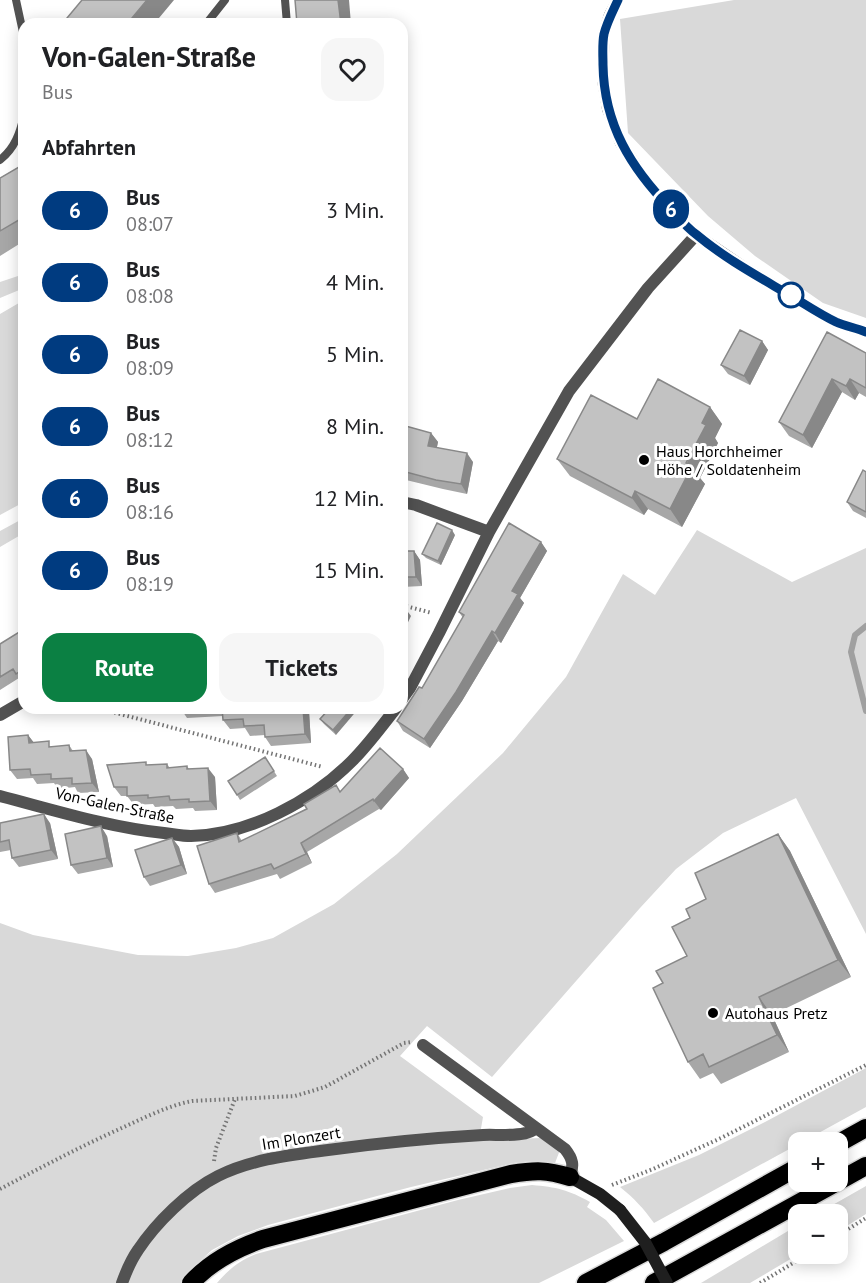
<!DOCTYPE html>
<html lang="de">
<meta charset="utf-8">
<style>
body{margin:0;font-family:"PT Sans",sans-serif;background:#f6f6f6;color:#202124;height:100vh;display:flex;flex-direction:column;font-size:22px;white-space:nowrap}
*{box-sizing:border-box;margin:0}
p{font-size:20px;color:#757577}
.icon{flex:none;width:33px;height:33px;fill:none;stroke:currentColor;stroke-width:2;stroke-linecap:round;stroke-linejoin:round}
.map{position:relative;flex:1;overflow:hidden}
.side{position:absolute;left:18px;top:18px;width:390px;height:696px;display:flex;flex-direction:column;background:#fff;border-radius:18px;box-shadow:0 3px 15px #0003}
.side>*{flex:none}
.badge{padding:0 12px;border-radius:20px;font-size:21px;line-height:39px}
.tools{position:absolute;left:788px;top:1132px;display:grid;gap:12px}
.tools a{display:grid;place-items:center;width:60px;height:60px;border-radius:12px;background:#fff;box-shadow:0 3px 15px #0003;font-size:30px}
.map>.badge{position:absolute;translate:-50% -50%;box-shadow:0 0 0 3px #fff}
h2{padding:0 24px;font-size:22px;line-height:54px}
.round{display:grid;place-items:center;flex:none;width:63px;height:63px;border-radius:18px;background:#f6f6f6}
.overview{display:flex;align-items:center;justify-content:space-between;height:102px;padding:0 24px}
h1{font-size:28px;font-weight:700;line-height:45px}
.cta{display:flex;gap:12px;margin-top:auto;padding:12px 24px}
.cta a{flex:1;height:69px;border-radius:18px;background:#0b8043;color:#fff;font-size:24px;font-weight:700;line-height:69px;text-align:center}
.cta a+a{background:#f6f6f6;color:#202124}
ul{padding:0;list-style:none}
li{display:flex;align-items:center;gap:18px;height:72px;padding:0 24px}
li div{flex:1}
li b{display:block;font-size:22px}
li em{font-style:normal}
li .badge{min-width:66px;font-weight:700;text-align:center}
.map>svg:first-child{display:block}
.green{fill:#d9d9d9}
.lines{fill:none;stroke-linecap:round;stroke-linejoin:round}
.stream{stroke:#a0a0a0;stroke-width:6}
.highway-casing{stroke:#dbdbdb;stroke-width:21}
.path{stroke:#747474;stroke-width:4;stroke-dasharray:1.5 3;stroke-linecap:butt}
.lane{stroke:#525252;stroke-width:8}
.street{stroke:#525252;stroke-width:12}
.secondary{stroke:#1f1f1f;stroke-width:12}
.highway{stroke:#000;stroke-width:18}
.secondary-bridge{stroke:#1f1f1f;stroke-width:12}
.wall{fill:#a7a7a7}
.shaded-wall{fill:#888}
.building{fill:#c2c2c2;stroke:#888;stroke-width:1.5}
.line-casing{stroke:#fff;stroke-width:14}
.line{stroke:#003b80;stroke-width:9}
.stop-dot{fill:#fff;stroke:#003b80;stroke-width:3}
.poi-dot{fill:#000;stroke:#fff;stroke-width:2}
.labels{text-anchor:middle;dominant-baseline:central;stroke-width:6;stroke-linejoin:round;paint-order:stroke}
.poi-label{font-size:16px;fill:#000;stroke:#fff;text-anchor:start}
.street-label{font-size:16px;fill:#000;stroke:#fff}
</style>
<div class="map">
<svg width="866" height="1283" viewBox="0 0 866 1283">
<rect width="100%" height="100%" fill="#fff"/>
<path class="green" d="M734 0H866V318L823 303 755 256 708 216 628 133 620 19Z
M24 274V288L0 298V282Z
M24 300V502L0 515V314Z
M24 518V533L0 547V531Z
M697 530 792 582 866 548V934L796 798 723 833 676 869 640 908 492 1077 427 1026 400 1056 483 1117 479 1140 542 1138 560 1150 555 1163 533 1161 513 1163 411 1187 268 1225 238 1236 212 1250 200 1261 183 1283H0V923L33 935 138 955 188 956 236 948 273 938 334 904 397 854 503 753 566 677 623 574 655 595Z
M866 1068V1107L654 1223C644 1209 634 1198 620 1187L699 1155 765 1122Z
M532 1185C556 1187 569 1190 590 1202L587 1207 606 1220 624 1241 539 1283H217C228 1270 240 1260 256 1254L458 1200 510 1188Z
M866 1186V1214L837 1232V1215H815Z
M798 1225V1254H799L750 1283H701Z"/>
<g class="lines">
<path class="stream" d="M866 626 855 635 851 652 866 711"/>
<g class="highway-casing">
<path id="highway" d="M837 1144 866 1128
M837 1182 866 1166
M191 1283C210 1262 237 1248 263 1239L511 1174C536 1170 546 1170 570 1177
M586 1283 664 1242 798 1167
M654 1283 837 1182"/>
</g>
<path class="path" d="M402 605 432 613
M97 708 323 767
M214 1161 216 1148 235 1099
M612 1185 653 1169 721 1138 866 1065
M0 1189C38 1169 76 1149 115 1131 140 1120 166 1106 192 1101L295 1096 325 1087 404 1043 411 1042
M837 1236 866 1218
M760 1283 808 1254"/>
<path class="lane" d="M16 0 24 37
M285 0 287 24
M206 24 225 0
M0 160C15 148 20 133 24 115"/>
<path class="street" d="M402 502 416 505 489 532
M402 699 410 688 439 633 489 532 569 391 648 288 696 235
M0 715 24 701
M0 796C54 810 108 827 164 833 173 834 182 836 191 836 249 835 312 801 352 761 368 745 382 726 396 708
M423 1045 565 1149C573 1159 574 1165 570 1177
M122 1283C126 1272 131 1260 138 1250 156 1223 188 1191 218 1176 252 1159 291 1155 328 1150 379 1143 431 1138 483 1135 496 1134 527 1138 536 1128"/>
<path class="secondary" d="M618 0 610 15 604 33 603 54V80L608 109 621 143 643 177 663 201 696 235 746 269 813 309 837 323 866 332
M570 1177 600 1194 620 1210"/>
<use href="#highway" class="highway"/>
<path class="secondary-bridge" d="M620 1210 645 1242 667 1283"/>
</g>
<path class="wall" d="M24 164V241L0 256V178Z
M762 341 768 350 750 385 728 374 721 365Z
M866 353V397L859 393 855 400 842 392 812 448 789 436 779 422Z
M710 407 722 424 715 438 718 443 700 478 705 484 682 527 648 509 644 515 570 476 557 459 637 419Z
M402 425 431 433 438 442 437 447 473 462 467 494 443 489 402 479Z
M866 472V518L853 511 847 502Z
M455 535 441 565 426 558 422 554Z
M541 542 547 551 520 598 524 603 501 643 498 641 462 701 430 748 403 731 397 721 422 688 463 618 459 612Z
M402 551H414L420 560 422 586 402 587Z
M24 629V682L23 683 19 678 0 690V644Z
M164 708H307L309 711 311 743 271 746 265 737V735L250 736 245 728 230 729 223 720V716L187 718 183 712 167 713Z
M330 708 336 735 324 724 320 719Z
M28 735 33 742 52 747 69 745 73 751 92 759 99 792 78 793 75 787 58 789 54 783 37 784 33 778 17 779 10 770Z
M265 757 277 776 240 800 237 795Z
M167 764 170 768 187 766 189 769 215 777 217 810 195 811 193 808 176 809 173 806 155 807 153 804 134 805 127 796H121L114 787 148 765Z
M403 769 409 778 381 810 379 809 307 852 312 863 280 879 277 874 215 893 209 884 237 833 242 841 340 791Z
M0 823H50L58 859 19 867 12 858 11 850 0 852Z
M778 834 790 851 851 977 772 1015 789 1052 721 1084 713 1073 700 1079 688 1062 663 983 687 956 690 918 706 899Z
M107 836 113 867 78 874 71 865Z
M172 838 179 847 187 874 150 886 144 877Z"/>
<path class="shaded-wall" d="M147 0H174L154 24H127Z
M338 0H349L351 24H341Z
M762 341 768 350 750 385 744 376Z
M832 379 842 392 812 448 803 435Z
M850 379 859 393 855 400 846 386Z
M710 407 722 424 715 438 718 443 700 478 705 484 682 527 670 509 702 423Z
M431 433 438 442 435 455 428 446Z
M467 453 473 462 467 494 461 484Z
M635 491 648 509 644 515 632 498Z
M452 530 455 535 441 565 438 561Z
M541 542 547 551 520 598 524 603 501 643 495 633 512 591Z
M414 551 420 560 422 586 416 577Z
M405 608 411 616 402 635V615Z
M492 631 498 641 462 701 430 748 424 739Z
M303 708H307L309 711 311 743 305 734Z
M352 708H359L336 735 333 730Z
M28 735 35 744 29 743Z
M86 750 92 759 99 792 92 783Z
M208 768 215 777 217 810 210 801Z
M403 769 409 778 381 810 374 801Z
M44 814 50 823 58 859 51 850Z
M101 826 107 836 113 867 107 858Z
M778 834 790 851 851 977 838 960Z
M172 838 179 847 187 874 181 865Z
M301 843 307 852 312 863 306 854Z
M759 997 772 1015 789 1052 777 1035Z"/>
<path class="building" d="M82 0H147L127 24H62Z
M295 0H338L341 24H297Z
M24 164V217L0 231V178Z
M740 330 762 341 744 376 721 365Z
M827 332 866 353V388L850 379 846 386 832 379 803 435 779 422Z
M658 379 710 407 702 423 706 425 686 463 692 466 670 509 635 491 632 498 557 459 591 395 637 419Z
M402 425 431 433 428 446 467 453 461 484 436 480 402 471Z
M863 470 866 472V512L847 502Z
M437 523 452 530 438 561 422 554Z
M509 523 541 542 512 591 518 594 495 633 492 631 456 692 424 739 397 721 419 687 422 688 464 615 459 612Z
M402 551H414L416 577H402Z
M402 606 405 608 402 615Z
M24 629V669L16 674 13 669 0 677V644Z
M222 708H303L305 734 265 737 264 725 244 726 243 719 223 720Z
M330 708H352L333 730 320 719Z
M28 735 29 743 49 741V747L69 745 70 751 86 750 92 783 72 784V778L51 779V774L31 775 30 769 10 770 8 737Z
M380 748 403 769 374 801 373 799 301 843 306 854 274 869 271 864 209 884 197 846 237 833 239 842 307 809 304 804 336 785 340 792Z
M265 757 274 771 237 795 228 781Z
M146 762V765L167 764V768L187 766V769L208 768 210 801 189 802V799L170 800 169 796 148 798V795L127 796V787H114L107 765Z
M44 814 51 850 12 858 9 840 0 842V823Z
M101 826 107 858 71 865 65 834Z
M778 834 838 960 759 997 777 1035 709 1067 703 1054 688 1062 653 988 663 983 656 971 687 956 672 927 690 918 686 909 706 899 695 873Z
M172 838 181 865 144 877 135 850Z"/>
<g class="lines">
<g class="line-casing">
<path id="line" d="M618 0C613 11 607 22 604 34 602 44 603 55 603 65 604 125 631 168 671 209 679 218 687 228 697 235 722 256 752 273 781 290 799 300 817 313 836 322 845 326 856 328 866 332"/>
</g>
<use href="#line" class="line"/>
</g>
<circle class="stop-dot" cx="791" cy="295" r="12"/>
<g class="poi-dot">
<circle cx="644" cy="460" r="6"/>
<circle cx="713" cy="1013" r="6"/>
</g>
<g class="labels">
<g class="poi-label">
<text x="656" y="451">Haus Horchheimer<tspan x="656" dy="18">Höhe / Soldatenheim</tspan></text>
<text x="725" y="1013">Autohaus Pretz</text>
</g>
<g class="street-label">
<text transform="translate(115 805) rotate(12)">Von-Galen-Straße</text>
<text transform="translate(301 1138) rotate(-9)">Im Plonzert</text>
</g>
</g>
</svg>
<div class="tools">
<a>+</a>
<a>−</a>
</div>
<b class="badge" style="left:671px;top:209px;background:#003b80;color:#fff">6</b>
<section class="side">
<div class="overview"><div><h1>Von-Galen-Straße</h1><p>Bus</p></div><a class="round"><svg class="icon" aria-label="heart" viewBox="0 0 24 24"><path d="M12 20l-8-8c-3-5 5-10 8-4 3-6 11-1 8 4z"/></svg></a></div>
<h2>Abfahrten</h2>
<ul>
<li><span class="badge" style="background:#003b80;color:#fff">6</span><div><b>Bus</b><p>08:07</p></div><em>3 Min.</em></li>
<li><span class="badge" style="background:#003b80;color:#fff">6</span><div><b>Bus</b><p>08:08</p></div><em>4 Min.</em></li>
<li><span class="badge" style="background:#003b80;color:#fff">6</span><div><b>Bus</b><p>08:09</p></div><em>5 Min.</em></li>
<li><span class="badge" style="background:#003b80;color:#fff">6</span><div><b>Bus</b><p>08:12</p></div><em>8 Min.</em></li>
<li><span class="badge" style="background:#003b80;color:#fff">6</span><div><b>Bus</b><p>08:16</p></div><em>12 Min.</em></li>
<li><span class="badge" style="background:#003b80;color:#fff">6</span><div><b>Bus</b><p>08:19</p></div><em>15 Min.</em></li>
</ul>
<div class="cta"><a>Route</a><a>Tickets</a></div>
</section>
</div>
